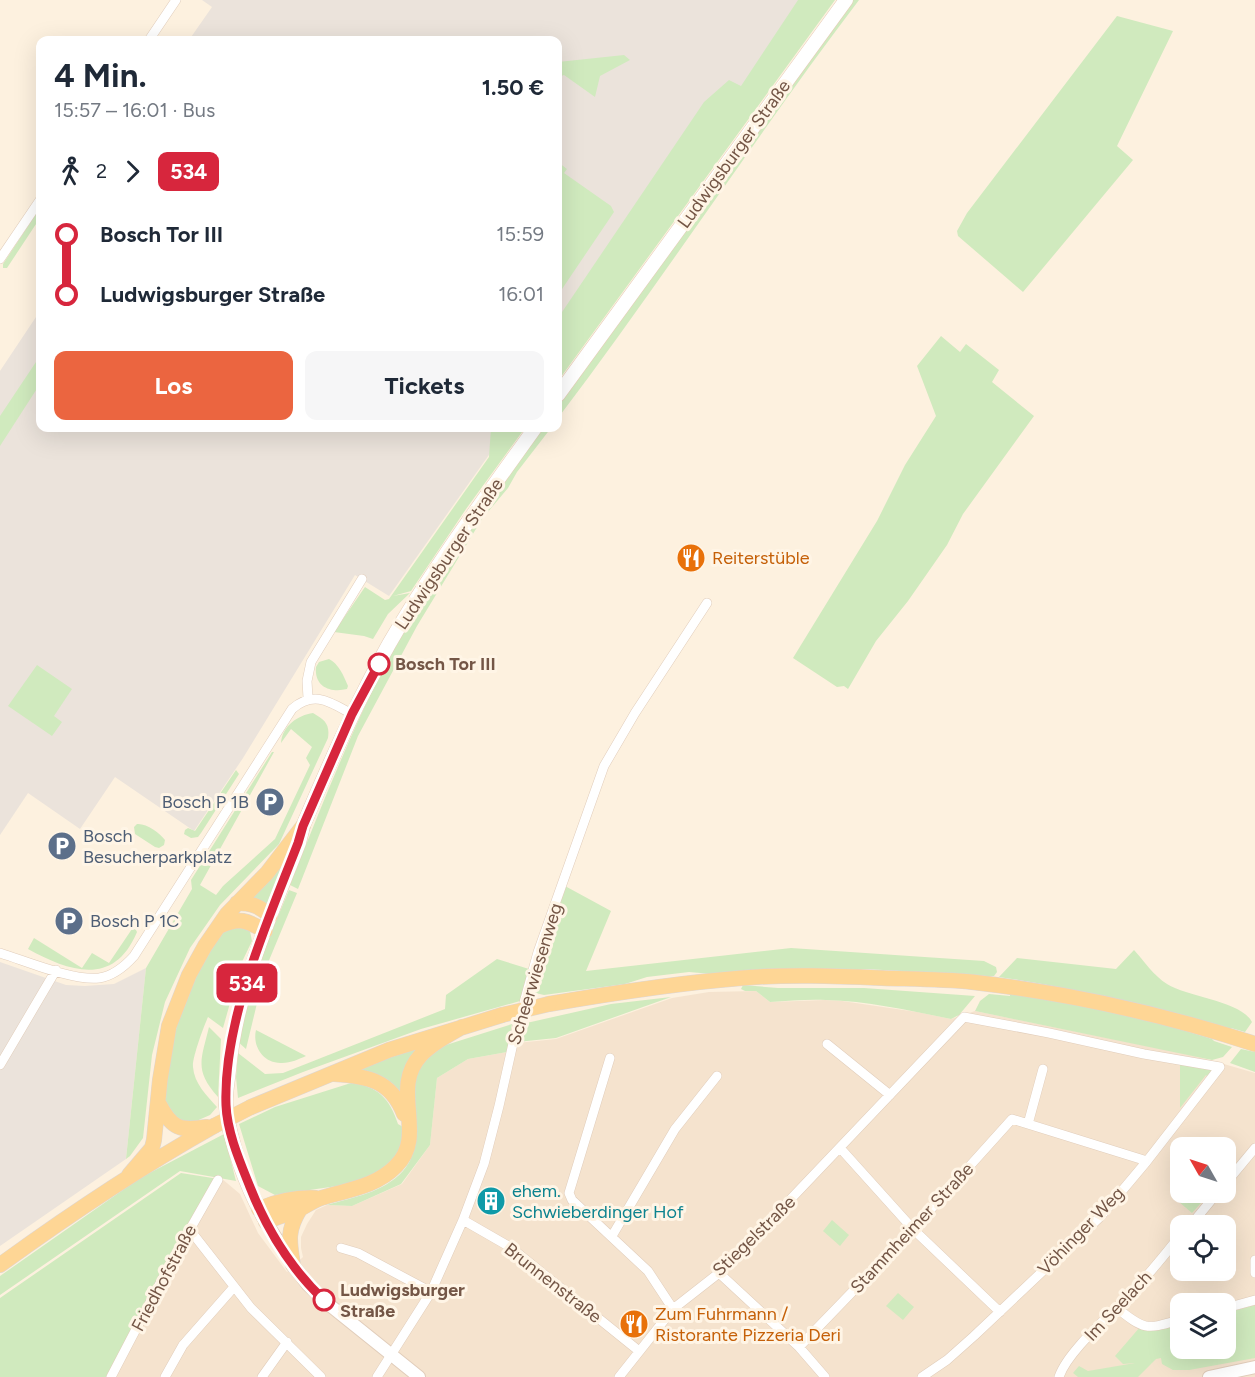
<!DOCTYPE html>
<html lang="de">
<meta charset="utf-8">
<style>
body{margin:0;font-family:Figtree,sans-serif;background:#f6f6f7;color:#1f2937;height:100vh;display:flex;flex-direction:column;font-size:22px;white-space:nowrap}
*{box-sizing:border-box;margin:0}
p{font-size:20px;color:#747a83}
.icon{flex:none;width:33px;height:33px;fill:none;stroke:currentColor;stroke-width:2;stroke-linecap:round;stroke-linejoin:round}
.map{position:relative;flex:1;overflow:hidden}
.drawer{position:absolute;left:36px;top:36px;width:526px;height:396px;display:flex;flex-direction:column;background:#fff;border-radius:12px;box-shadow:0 6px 24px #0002}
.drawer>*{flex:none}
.badge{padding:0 12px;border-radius:9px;font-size:21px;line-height:39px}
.needle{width:39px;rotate:309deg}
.controls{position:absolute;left:1170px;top:1137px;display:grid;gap:12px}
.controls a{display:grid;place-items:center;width:66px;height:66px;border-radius:12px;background:#fff;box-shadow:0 6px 24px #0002;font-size:30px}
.map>.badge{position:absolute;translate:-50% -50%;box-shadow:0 0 0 3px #fff}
.legs{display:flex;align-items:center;gap:9px;height:66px;padding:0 18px;font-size:20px}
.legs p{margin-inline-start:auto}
.headline{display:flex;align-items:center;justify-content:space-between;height:102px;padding:0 18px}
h1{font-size:33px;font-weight:700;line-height:45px}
.primary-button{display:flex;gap:12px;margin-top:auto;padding:12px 18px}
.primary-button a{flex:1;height:69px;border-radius:12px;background:#eb6540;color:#fff;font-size:24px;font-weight:700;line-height:69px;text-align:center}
.primary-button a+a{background:#f6f6f7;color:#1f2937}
ul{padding:0 18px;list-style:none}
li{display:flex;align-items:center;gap:21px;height:60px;font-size:22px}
li i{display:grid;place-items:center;width:9px;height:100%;margin:0 8px;background:currentColor}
li i::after{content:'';width:15px;height:15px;margin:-8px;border:4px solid;border-radius:50%;background:#fff}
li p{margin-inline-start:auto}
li:first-child i{background:linear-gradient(#0000 50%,currentColor 0)}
li:last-child i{background:linear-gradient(currentColor 50%,#0000 0)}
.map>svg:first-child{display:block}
.residential{fill:#f5e3ce;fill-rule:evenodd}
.industrial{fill:#ebe3db}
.green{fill:#d0eabe}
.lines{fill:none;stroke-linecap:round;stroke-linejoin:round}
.minor-casing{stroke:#e1cdbb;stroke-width:10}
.tertiary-casing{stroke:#e1cdbb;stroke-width:14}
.secondary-casing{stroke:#e6ceb9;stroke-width:15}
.primary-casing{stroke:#ded6d3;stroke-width:16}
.minor{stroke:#fff;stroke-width:9}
.tertiary{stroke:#fff;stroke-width:12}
.secondary{stroke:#fff;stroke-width:14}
.primary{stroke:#fed695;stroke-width:15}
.primary-bridge-casing{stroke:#ded6d3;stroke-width:16;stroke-linecap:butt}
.primary-bridge{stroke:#fed695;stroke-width:15}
.line-1-casing{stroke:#fff;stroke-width:14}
.line-1{stroke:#d7263d;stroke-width:9}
.stop-1-dot{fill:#fff;stroke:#d7263d;stroke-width:3}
.labels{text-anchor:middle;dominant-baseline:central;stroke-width:6;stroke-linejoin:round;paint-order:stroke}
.street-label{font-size:18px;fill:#745646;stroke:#fff5e6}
.food-label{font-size:18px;fill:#c56008;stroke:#fff5e6;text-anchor:start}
.stop-label{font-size:18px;font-weight:bold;fill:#745646;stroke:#fff5e6;text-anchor:start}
.service-label{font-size:18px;fill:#4e5e75;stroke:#fff5e6;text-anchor:start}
.culture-label{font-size:18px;fill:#0d838f;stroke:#fff5e6;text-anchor:start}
</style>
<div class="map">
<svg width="1255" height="1377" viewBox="0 0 1255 1377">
<rect width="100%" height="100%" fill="#fdf1df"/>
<path class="residential" d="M756 991 770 1002 825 1000 842 1001 917 1012 951 1019 975 1011 1196 1056 1255 1073V1377H116L221 1178 240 1194 258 1233 287 1272 303 1257 301 1248V1237L307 1224 316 1210 327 1205 352 1206 402 1184 430 1145 437 1078 468 1059 507 1052 517 1043 556 1039 672 998 709 992ZM1180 1148H1226V1192H1180ZM1180 1226H1226V1270H1180ZM1180 1304H1226V1348H1180Z"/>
<path class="industrial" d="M202 0H820L558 358V40H189L212 7Z
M40 311V428H508L389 596 355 575 243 758 194 831 115 777 80 829 28 793 0 835V371Z
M0 962 66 985 85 986 114 984 146 968 126 1159 0 1246Z"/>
<path class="green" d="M798 0H835L558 381V318L704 102 729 80 741 86Z
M851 0H859C755 137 662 281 558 418V402Z
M1117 16 1173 31 1117 146 1133 160 1023 292 958 236 957 231 967 213Z
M624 55 630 60 600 76 595 97 564 75 558 77V62Z
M558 162 567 169 564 173 611 206 614 212 558 295Z
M40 208V218L7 268H3V264Z
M941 336 960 352 966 344 999 370 992 382 1034 416 963 514 947 545 908 601 876 641 848 689 844 686 837 687 793 658 877 521 905 465 936 416 917 366Z
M40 356V384L0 446V416Z
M491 428H525L466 509 411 591 393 596 410 593 388 614 373 639 364 636 334 632 365 587 385 600 389 599 489 457Z
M539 428H551L517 472 508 488 482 519 417 626 358 736 298 889 290 885C331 782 371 679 431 585 465 531 503 480 539 428Z
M329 659C338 663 344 676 348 686L347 689C331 693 314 687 316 667L319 662Z
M37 665 72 689 54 716 62 722 52 736 8 706Z
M313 713C325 720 330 724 328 738L279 844 220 905 190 948 165 1002 152 1055 143 1138 130 1156 126 1159 146 968 192 889 191 880 272 752H274L200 885 216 895 223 886 275 839 310 765 306 758 312 747 291 729 281 743C282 726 298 715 313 713Z
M236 770 239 774 201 833 198 837 191 838 184 834 185 830 188 828 195 831Z
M137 824C146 823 160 833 165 840L164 845 159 848 155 847 135 834 134 827Z
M303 826 270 916 245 903Z
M565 886 611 911 586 971 791 948 984 961 996 967 997 972 994 976H987L866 969 802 970 712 974 689 972 647 977 625 984 544 995 531 992 542 953Z
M289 890 297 893 265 970 246 1049 237 1041 256 969Z
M235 924 250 931 252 941 241 964 223 1028 208 1017C204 1026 192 1058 193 1067 194 1083 207 1096 217 1107L210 1115 194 1122 183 1123 175 1119 165 1101 170 1056 180 1012 193 982 220 934Z
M134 926 137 932C114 987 70 972 28 949L34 938 82 968 92 953 109 963Z
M1134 950C1144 961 1154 976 1167 984 1188 997 1241 1001 1252 1022L1245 1032 1231 1028 1230 1029C1154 1007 1076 988 999 977L1017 958 1116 969Z
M497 959 529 969 520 1001 421 1029 303 1072 238 1098 236 1077 238 1053 265 1074 283 1073 445 1009 446 995Z
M743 985 778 988H864L975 996 959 1015 951 1019C911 1011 868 1001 826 1000 808 999 789 1001 770 1002L756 991H745L741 989Z
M989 994 1010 996V994L1059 1001 1140 1017 1212 1039 1214 1041 1232 1047 1223 1057 1212 1060 975 1011 980 1001Z
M671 997 556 1038 517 1042 522 1024 611 1004Z
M512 1024 507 1052 468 1059 437 1078 430 1145 401 1184 352 1206 327 1205C353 1197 383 1193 403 1171 438 1132 383 1076 446 1045Z
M209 1027 221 1039 218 1097C194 1070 201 1060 209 1027Z
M256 1030 306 1056C299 1059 291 1063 282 1063 264 1064 252 1047 256 1030Z
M420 1048 399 1093 362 1071 361 1069 367 1065Z
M1241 1049 1255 1052V1072L1230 1063Z
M1180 1064 1211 1070 1209 1078 1206 1075 1180 1108Z
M351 1083C378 1086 390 1099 398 1124L403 1127 401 1147 388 1167 351 1184 275 1195 258 1186 239 1124 275 1107Z
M224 1134 236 1181 180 1171 0 1295V1276L140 1178Z
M181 1173 219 1179 110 1377H0V1298Z
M1180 1184V1192L1209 1194 1192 1213 1171 1195Z
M832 1220 849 1235 840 1246 823 1231Z
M898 1293 914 1307 903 1320 886 1306Z
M1255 1305V1358L1189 1370H1173L1162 1364 1161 1358 1156 1359 1138 1377H1078L1073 1373 1079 1366 1088 1371 1135 1363 1123 1364 1115 1356 1140 1327 1180 1323V1348H1226V1313Z"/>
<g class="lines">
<g class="minor-casing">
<path id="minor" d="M149 40 176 0
M0 259 40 200
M308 698 307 681 311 662 362 579
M0 953C26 961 73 981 99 978 113 976 125 966 134 956L292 709C314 690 330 702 352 714
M827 1044 890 1095
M610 1058 569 1193 572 1200 648 1271 673 1309
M0 1065 56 970
M1028 1124 1043 1069
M841 1149 913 1229 1000 1312
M1226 1183 1255 1148
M463 1220 510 1247 639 1351
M1190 1226 1218 1192
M190 1230 251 1308 321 1377
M612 1236 675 1129 717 1076
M341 1248 358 1253 431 1292
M1255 1260V1273
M719 1273 799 1347 825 1377
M1117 1308C1145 1331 1147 1329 1180 1320
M1226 1308 1255 1300
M799 1347 913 1229 1012 1119 1147 1161
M111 1377 168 1268 218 1180
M165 1377 183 1345 234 1287
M262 1377 287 1342
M377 1377 431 1292 463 1220 484 1164 499 1106 514 1039 538 952 604 766 635 713 707 603
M619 1377 673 1309 719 1273 749 1243 964 1017 1049 1033 1144 1054 1220 1067 1147 1161 1100 1217 974 1336 947 1360 922 1377
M1059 1377C1068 1350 1114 1312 1135 1289 1151 1272 1165 1254 1180 1236"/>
</g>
<g class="tertiary-casing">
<path id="tertiary" d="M266 1222 293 1265 308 1285 327 1303 419 1377
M1209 1377 1255 1367"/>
</g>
<g class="secondary-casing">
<path id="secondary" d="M558 395 846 0
M264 1218C247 1188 229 1141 226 1106 225 1094 228 1081 229 1070 236 991 270 917 299 843L303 826C329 764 356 703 389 644 432 569 485 498 535 428"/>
</g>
<g class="primary-casing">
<path id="primary" d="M237 903C251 903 260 906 270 916
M220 926C239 917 247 920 265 931
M549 1004C613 993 677 983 742 978 788 974 835 976 882 978 912 979 942 979 972 982 1069 993 1163 1014 1255 1044
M334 1074C367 1076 391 1080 404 1114
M159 1104C172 1129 180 1131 207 1127
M251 1107 389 1050 502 1015
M129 1175 152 1148 154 1140 160 1080 169 1026 189 975 205 946 227 914 267 873 303 826
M259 1209C278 1201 296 1197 316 1198
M266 1222C277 1217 289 1214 300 1209 307 1205 313 1201 321 1198 346 1190 376 1187 396 1166 428 1135 389 1089 421 1055 432 1043 448 1035 462 1027
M0 1265C69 1215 139 1168 214 1126
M293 1265C289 1241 287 1230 300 1209"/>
</g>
<use href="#minor" class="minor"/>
<use href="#tertiary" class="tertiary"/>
<use href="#secondary" class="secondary"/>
<use href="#primary" class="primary"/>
<g class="primary-bridge-casing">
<path id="primary-bridge" d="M502 1015 549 1004
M214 1126 251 1107"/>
</g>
<use href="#primary-bridge" class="primary-bridge"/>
</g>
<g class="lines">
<g class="line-1-casing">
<path id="line-1" d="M324 1300C291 1269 267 1230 250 1187 240 1162 227 1132 226 1105 223 1020 268 921 298 843L303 826 352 714 379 664"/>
</g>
<use href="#line-1" class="line-1"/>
</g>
<defs>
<g id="restaurant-disc" transform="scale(1.5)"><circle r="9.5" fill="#e8710a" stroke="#fff5e6"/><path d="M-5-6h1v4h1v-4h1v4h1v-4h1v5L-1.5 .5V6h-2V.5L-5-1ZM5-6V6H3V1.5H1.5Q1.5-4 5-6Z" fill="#fff"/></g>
<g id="parking-disc" transform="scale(1.5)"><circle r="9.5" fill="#5c6f8a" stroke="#fff5e6"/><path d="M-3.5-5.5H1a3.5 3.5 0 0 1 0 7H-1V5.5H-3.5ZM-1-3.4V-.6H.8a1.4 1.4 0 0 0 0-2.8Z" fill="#fff"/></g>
<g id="building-disc" transform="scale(1.5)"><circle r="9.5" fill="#0f9aa8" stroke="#fff5e6"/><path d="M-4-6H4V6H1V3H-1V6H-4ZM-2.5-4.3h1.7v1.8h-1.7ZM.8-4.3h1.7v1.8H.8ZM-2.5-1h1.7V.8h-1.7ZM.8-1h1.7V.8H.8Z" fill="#fff"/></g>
</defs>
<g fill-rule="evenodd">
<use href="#restaurant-disc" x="691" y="558"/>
<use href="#parking-disc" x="270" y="802"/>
<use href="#parking-disc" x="62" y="846"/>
<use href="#parking-disc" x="69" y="921"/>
<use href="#building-disc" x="491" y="1201"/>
<use href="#restaurant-disc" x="634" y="1324"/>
</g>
<g class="stop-1-dot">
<circle cx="379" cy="664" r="10"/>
<circle cx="324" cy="1300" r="10"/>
</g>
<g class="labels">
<g class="street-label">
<text transform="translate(734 154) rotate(-54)">Ludwigsburger Straße</text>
<text transform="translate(449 554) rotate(-56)">Ludwigsburger Straße</text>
<text transform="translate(535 974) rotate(-73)">Scheerwiesenweg</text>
<text transform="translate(912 1228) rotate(-47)">Stammheimer Straße</text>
<text transform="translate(1081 1231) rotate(-46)">Vöhinger Weg</text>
<text transform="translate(754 1236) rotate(-44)">Stiegelstraße</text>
<text transform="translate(164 1278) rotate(-62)">Friedhofstraße</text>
<text transform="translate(553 1283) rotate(38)">Brunnenstraße</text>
<text transform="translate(1118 1306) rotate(-47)">Im Seelach</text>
</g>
<g class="food-label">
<text x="712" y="558">Reiterstüble</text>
<text x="655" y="1314">Zum Fuhrmann /<tspan x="655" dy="21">Ristorante Pizzeria Deri</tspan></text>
</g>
<g class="stop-label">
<text x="395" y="664">Bosch Tor III</text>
<text x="340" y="1290">Ludwigsburger<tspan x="340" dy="21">Straße</tspan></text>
</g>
<g class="service-label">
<text x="249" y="802" text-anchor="end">Bosch P 1B</text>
<text x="83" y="836">Bosch<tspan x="83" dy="21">Besucherparkplatz</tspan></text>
<text x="90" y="921">Bosch P 1C</text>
</g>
<g class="culture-label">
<text x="512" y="1191">ehem.<tspan x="512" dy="21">Schwieberdinger Hof</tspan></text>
</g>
</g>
</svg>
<div class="controls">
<a><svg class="needle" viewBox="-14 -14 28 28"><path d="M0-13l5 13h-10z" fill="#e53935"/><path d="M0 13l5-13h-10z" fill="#747a83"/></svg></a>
<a><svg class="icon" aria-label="locate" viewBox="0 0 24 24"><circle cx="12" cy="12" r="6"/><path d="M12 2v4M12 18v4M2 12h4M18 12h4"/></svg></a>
<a><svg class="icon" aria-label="layers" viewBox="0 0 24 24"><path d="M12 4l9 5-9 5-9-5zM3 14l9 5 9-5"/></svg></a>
</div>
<b class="badge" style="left:247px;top:983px;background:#d7263d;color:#fff">534</b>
<section class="drawer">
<div class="headline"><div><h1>4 Min.</h1><p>15:57 – 16:01 · Bus</p></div><b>1.50 €</b></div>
<div class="legs"><svg class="icon" aria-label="walk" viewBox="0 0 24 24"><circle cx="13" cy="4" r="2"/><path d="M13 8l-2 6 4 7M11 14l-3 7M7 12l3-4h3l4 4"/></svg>2<svg class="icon" aria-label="forward" viewBox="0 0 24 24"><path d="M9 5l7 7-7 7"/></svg><b class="badge" style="background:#d7263d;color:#fff">534</b></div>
<ul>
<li><i style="color:#d7263d"></i><b>Bosch Tor III</b><p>15:59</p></li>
<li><i style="color:#d7263d"></i><b>Ludwigsburger Straße</b><p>16:01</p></li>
</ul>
<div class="primary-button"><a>Los</a><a>Tickets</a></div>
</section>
</div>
